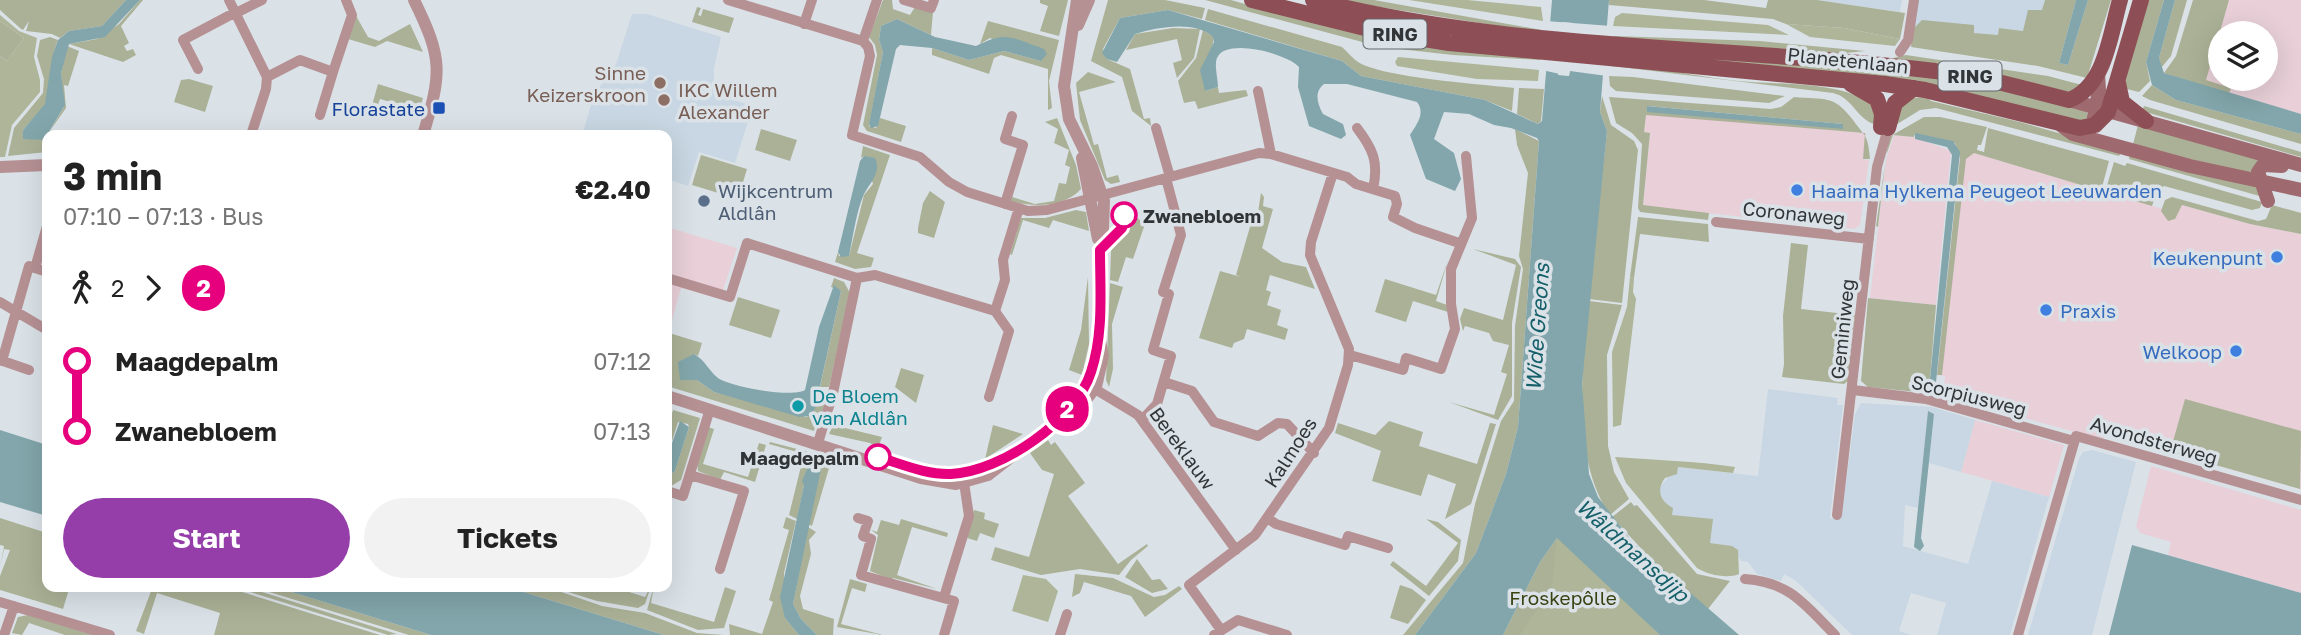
<!DOCTYPE html>
<meta charset="utf-8">
<style>
body{margin:0;font-family:"Golos Text",sans-serif;background:#f2f2f2;color:#222;height:100vh;display:flex;flex-direction:column;font-size:26px;white-space:nowrap}
*{box-sizing:border-box;margin:0}
p{font-size:23px;color:#767676}
.icon{flex:none;width:38px;height:38px;fill:none;stroke:currentColor;stroke-width:2;stroke-linecap:round;stroke-linejoin:round}
.map{position:relative;flex:1;overflow:hidden}
.details{position:absolute;left:42px;top:130px;width:630px;height:462px;display:flex;flex-direction:column;background:#fff;border-radius:14px;box-shadow:0 7px 28px #0002}
.details>*{flex:none}
.badge{padding:0 14px;border-radius:23px;font-size:24px;line-height:46px}
.buttons{position:absolute;left:2208px;top:21px;display:grid;gap:14px}
.buttons a{display:grid;place-items:center;width:70px;height:70px;border-radius:50%;background:#fff;box-shadow:0 7px 28px #0002;font-size:35px}
.map>.badge{position:absolute;translate:-50% -50%;box-shadow:0 0 0 4px #fff}
.legs{display:flex;align-items:center;gap:10px;height:77px;padding:0 21px;font-size:23px}
.legs p{margin-inline-start:auto}
.head{display:flex;align-items:center;justify-content:space-between;height:119px;padding:0 21px}
h1{font-size:38px;font-weight:700;line-height:52px}
.action{display:flex;gap:14px;margin-top:auto;padding:14px 21px}
.action a{flex:1;height:80px;border-radius:42px;background:#953eaa;color:#fff;font-size:28px;font-weight:700;line-height:80px;text-align:center}
.action a+a{background:#f2f2f2;color:#222}
ul{padding:0 21px;list-style:none}
li{display:flex;align-items:center;gap:24px;height:70px;font-size:26px}
li i{display:grid;place-items:center;width:10px;height:100%;margin:0 9px;background:currentColor}
li i::after{content:'';width:18px;height:18px;margin:-9px;border:5px solid;border-radius:50%;background:#fff}
li p{margin-inline-start:auto}
li:first-child i{background:linear-gradient(#0000 50%,currentColor 0)}
li:last-child i{background:linear-gradient(currentColor 50%,#0000 0)}
.map>svg:first-child{display:block}
.commercial{fill:#e8cfd8;fill-rule:evenodd}
.built{fill:#c8d7e3}
.green{fill:#abb196;fill-rule:evenodd}
.forest{fill:#aeb598}
.water{fill:#82a6ab;fill-rule:evenodd}
.pier{fill:#dae2e8}
.lines{fill:none;stroke-linecap:round;stroke-linejoin:round}
.minor{stroke:#b69194;stroke-width:10}
.tertiary{stroke:#b69194;stroke-width:12}
.secondary{stroke:#9f6a6f;stroke-width:14}
.primary{stroke:#8d4e55;stroke-width:16}
.line-1-casing{stroke:#fff;stroke-width:16}
.line-1{stroke:#e6007e;stroke-width:10}
.education-dot{fill:#8d6e63;stroke:#dae2e8;stroke-width:2.5}
.transit-dot{fill:#1a4fb4;stroke:#dae2e8;stroke-width:2.5}
.shop-dot{fill:#3f7fe0;stroke:#dae2e8;stroke-width:2.5}
.service-dot{fill:#5c6f8a;stroke:#dae2e8;stroke-width:2.5}
.stop-1-dot{fill:#fff;stroke:#e6007e;stroke-width:3.5}
.culture-dot{fill:#0f9aa8;stroke:#dae2e8;stroke-width:2.5}
.labels{text-anchor:middle;dominant-baseline:central;stroke-width:7;stroke-linejoin:round;paint-order:stroke}
.shield{fill:#dae2e8;stroke:#64696c;stroke-width:2}
.shield-label{font-size:18px;font-weight:bold;fill:#323537}
.street-label{font-size:19px;fill:#323537;stroke:#dae2e8}
.education-label{font-size:19px;fill:#785e54;stroke:#dae2e8;text-anchor:end}
.transit-label{font-size:19px;fill:#164399;stroke:#dae2e8;text-anchor:end}
.service-label{font-size:19px;fill:#4e5e75;stroke:#dae2e8;text-anchor:start}
.shop-label{font-size:19px;fill:#366cbe;stroke:#dae2e8;text-anchor:start}
.stop-label{font-size:19px;font-weight:bold;fill:#323537;stroke:#dae2e8;text-anchor:start}
.culture-label{font-size:19px;fill:#0d838f;stroke:#dae2e8;text-anchor:start}
.park-label{font-size:19px;fill:#394111;stroke:#dae2e8}
.water-label{font-size:21px;font-style:italic;fill:#16606a;stroke:#dae2e8}
</style>
<div class="map">
<svg width="2301" height="635" viewBox="0 0 2301 635">
<rect width="100%" height="100%" fill="#dae2e8"/>
<path class="commercial" d="M2208 0H2301V114L2185 81ZM2221 33H2266V79H2221Z
M1646 114 1866 133 1863 159 1869 160 1860 225 1854 229 1643 206 1650 133 1644 132Z
M1894 135 1914 137 1951 151 1936 305 1870 298 1886 160Z
M1974 153 2177 213 2182 205 2250 224 2301 234V489L2111 435 2103 438 2071 431 1943 395 1945 376 1937 375 1960 158Z
M667 227 737 248 720 299 681 288 667 338Z
M1975 420 2064 445 2049 497 1961 472Z
M2151 466 2301 510V593L2168 555 2171 542 2140 533 2136 526Z"/>
<path class="built" d="M1817 0H1902L1900 12Z
M1918 0H2045L2042 11 2023 31 2000 28 1999 35 1974 33V26L1913 29Z
M632 14H647L721 37 714 68V94L753 106 735 163 699 152 688 186 667 179V135H582L594 95 616 64Z
M1768 389 1838 398 1837 405H1843L1830 518 1841 519 1855 414 1861 403 1932 407 1975 420 1961 472 1929 463 1934 414 1928 412 1918 508 1905 505 1903 546 1968 564 1992 481 2049 497 2010 635H1937L1946 603 1911 593 1899 631 1911 635H1852L1795 580 1784 574 1781 581 1757 574 1748 562 1741 561 1732 546 1710 543 1672 515 1660 494V487L1677 467 1758 476Z
M2092 450 2136 462 2092 635H2028L2079 458 2083 452Z"/>
<path class="green" d="M0 0H126L102 26 69 31 60 38 52 34 26 31 29 21 23 30 20 28 0 10Z
M140 0H143L121 26 129 43 124 46 127 51 133 49 136 55 123 62 69 44 97 39 119 24Z
M883 0H892L893 9 910 15 915 7 933 12 931 35 897 19 881 26 879 40 883 52 869 126 876 128 880 118 906 126 901 142 867 131 863 125 877 55 875 45 869 37Z
M1040 0H1068L1059 36 1040 31 1048 6 1040 3Z
M1108 0H1165L1205 8 1202 19 1168 10 1120 18 1103 49 1107 59 1130 69 1144 119 1150 118 1151 126 1132 111 1122 77 1091 61Z
M1205 0H1231L1269 11 1540 57V60L1453 55 1381 47Z
M1336 0H1374L1542 30V33Z
M1609 0H1704L1766 8 1768 0H1817L1905 13 1900 39 1844 28 1786 24 1773 19 1609 5Z
M2045 0H2076L2059 63 2068 65 2088 0H2111L2087 78 2038 66 1911 47 1913 29 1922 20 1974 25V33L1998 35 1999 28 2023 31 2028 10H2042Z
M2148 0H2164L2146 62 2150 81 2139 92 2123 88Z
M2175 0H2187L2171 56 2161 68 2159 58Z
M2193 0H2229L2206 80 2231 88 2229 94 2164 73 2176 56Z
M697 7 701 8 698 15 701 16 703 9 734 18 729 33 692 22Z
M1208 9 1342 47C1348 52 1352 58 1358 62 1384 78 1481 84 1514 88L1512 111 1485 100 1361 76 1342 61 1205 20Z
M355 14 368 37 379 41 410 24 423 52 387 41 375 47 348 39Z
M0 21 24 38 7 61 0 56Z
M988 21 1059 40 1049 81 1052 108 1048 110V69L1001 55 994 58 989 74 932 55V48L969 60 1004 51 1041 61 990 38 980 44Z
M1173 28 1200 29 1194 58 1177 78 1173 63 1182 60 1177 39 1126 50 1135 34Z
M1203 30 1214 37 1205 91 1218 87 1219 93 1246 90 1248 96 1198 109 1195 101 1184 103 1178 81 1196 58Z
M1614 36 1760 41 1865 51 1827 55 1614 39Z
M50 37 58 40C49 60 55 84 46 103 40 113 30 121 23 130L46 137 64 107 61 73 67 46 79 51 68 86 64 85 66 108 47 135V152L8 156 14 128 43 93 44 79 37 56 40 40Z
M1906 55 2048 76 2082 85 2070 92 1889 59Z
M1695 56 1914 73 2024 93 2087 112 2088 118 2085 121 1694 60Z
M1612 63C1652 67 1690 75 1729 80 1775 86 1832 79 1871 103L1877 125C1856 120 1854 98 1833 93L1612 66Z
M1088 72 1116 82 1079 92 1094 145 1098 144 1107 178 1118 175 1120 182 1111 184 1105 180 1080 120 1076 83Z
M1609 76 1633 77 1785 96 1769 103 1616 91 1610 86Z
M189 79 213 86 205 112 174 102 181 80Z
M378 84 423 98 420 108 417 110 380 99 376 110 371 109Z
M2152 85 2176 100 2301 134V144L2150 100 2142 96Z
M1519 88 1544 89 1541 121 1538 124 1517 114Z
M1602 96 1611 125 1634 141 1638 150 1622 303 1589 299 1607 131 1600 112Z
M1609 97 1771 109 1781 107 1794 97C1825 100 1833 94 1853 120 1866 138 1868 135 1870 159H1863L1865 133 1646 115 1644 132 1650 133 1643 205 1709 213 1708 220 1640 212 1638 208 1642 144 1632 133 1616 123ZM1648 106 1843 124V128L1647 111Z
M1927 97 1931 101 2020 122 2122 151 2119 156 1936 108 1920 110 1894 126V112L1911 98Z
M2144 106 2301 152V157L2142 111Z
M1924 117H1940L1987 127 1981 145H1978L1977 150 1984 152 1988 128 2109 161 2101 191 1974 153 1966 159 1942 375H1937L1960 158 1955 143 1915 134 1914 137 1893 135 1886 156 1878 227 1876 226 1889 137Z
M1057 118 1076 165 1081 189C1065 207 1035 208 1011 201L1012 197 1035 204 1054 201 1059 183 1066 184 1070 167 1065 165 1069 150 1054 143 1058 129 1045 122Z
M2138 125 2259 160 2252 177 2132 148Z
M761 129 797 140 790 161 755 150Z
M1515 129 1539 141 1518 427 1506 474 1476 553 1415 635H1403L1463 563 1475 504 1501 421 1514 401 1515 326 1523 269 1519 256 1528 173 1517 145Z
M863 146 890 155 857 253 874 258 871 267 855 269 835 262 838 252 839 256H849L864 195 873 184 864 156 861 158Z
M2130 153 2254 184 2263 197 2129 159Z
M701 155 747 169 738 199 692 185Z
M2114 162 2125 166 2127 163 2262 202 2260 208 2252 210 2164 186 2157 191 2152 206 2105 192Z
M930 191 945 202 934 238 918 233V228L923 203Z
M1261 193 1264 197 1263 206 1273 209 1262 248 1282 262 1306 267 1315 289 1270 275 1266 290 1271 292 1267 305 1281 310 1277 325 1288 329 1285 340 1247 329 1244 339 1234 343 1232 348 1199 338 1220 271 1241 277 1236 275 1254 213 1258 212Z
M2172 197 2258 221 2266 219 2272 205 2301 213V234L2250 224 2182 205 2175 219 2168 221 2161 211 2165 200Z
M1076 210 1086 212 1089 231 1053 220 1049 228 1023 220 1012 255 1010 254 1021 218H1045Z
M1136 217 1145 224 1133 259 1126 257 1118 282 1110 280 1111 251Z
M1638 217 1708 224 1709 242 1640 234 1634 278 1630 277Z
M1791 243 1808 245 1801 309 1855 315 1848 381 1844 384 1782 377 1784 364 1783 316Z
M1473 249 1515 259 1521 267 1512 323V396L1498 420 1449 402 1494 415 1507 374 1501 372 1509 345 1493 341 1489 333 1465 326 1463 331 1460 319 1464 308 1503 320 1516 265Z
M1448 260 1436 301 1447 305 1448 312 1413 301 1406 322 1375 312 1385 279 1436 295Z
M1088 277 1089 344 1082 375 1069 370 1081 330Z
M834 278 844 282 850 293 829 387H820L841 291 831 287Z
M1110 283 1123 287 1112 324 1113 369 1109 387 1106 380Z
M738 297 780 310 771 338 729 325Z
M1868 298 1936 305 1930 379 1937 382 1940 397 1923 393V378H1919L1917 392 1868 387 1861 381Z
M1589 301 1622 305 1607 355 1608 446 1614 472 1629 499 1610 515C1571 459 1582 366 1589 301Z
M669 333 702 343 698 356 694 354 692 380H697L714 392 806 417 813 414 819 391 827 396 819 423 816 422 814 431 667 386Z
M901 368 924 375 916 403 895 387Z
M2185 399 2301 431 2300 489 2170 452Z
M673 410 700 418 681 480 668 488 667 477 675 471 689 427 688 424 678 422 667 457V432Z
M838 415 844 417 841 427 882 437 878 448 870 443 829 434Z
M1389 421 1423 432 1419 446 1477 464 1490 423 1496 424 1471 504 1445 519 1456 484 1428 474 1421 496 1372 481 1381 451 1335 433 1338 423 1375 435Z
M993 425 1023 434 985 459Z
M708 427 714 429 703 464 748 477 759 443 766 445 755 482 724 472 720 480 698 471 697 464Z
M1048 440 1051 445 1055 442 1085 483 1068 496 1118 564 1147 544 1148 546 1131 560 1119 575 1080 569 1041 575 991 560 995 547 1029 557 1054 474 1042 470 1030 453Z
M770 442 832 458 812 526 808 524 821 468 804 485 797 519 789 515 804 454 769 444Z
M1631 502 1634 506 1637 505 1697 574 1730 581 1708 609 1661 570 1612 517Z
M974 510 985 513 984 519 999 524 994 538 980 533 977 541 967 538Z
M786 517 796 521 784 573 785 618 799 635H730L729 624 762 634 773 602 769 600 789 530 783 528Z
M0 518 47 533V586H70L63 609 0 590V576L10 550 4 549 0 568 4 546 0 545Z
M901 519 948 533 947 537 912 527 897 575 937 589 893 578 892 580 870 571 878 535 871 530 877 532 881 520 899 525Z
M1426 519 1438 522 1461 540 1458 561 1429 596 1390 565 1393 561 1426 586 1458 543Z
M808 527 816 532 809 540 811 554 800 596 803 609 834 619 833 635H817L801 619 793 604Z
M1557 538 1569 547 1660 635H1503L1540 562Z
M1137 559 1152 580 1160 579 1168 589 1152 593 1125 577Z
M1075 574 1113 578 1154 597 1165 595 1179 586 1182 589 1145 617 1131 596 1084 582 1080 593 1072 597Z
M850 579 867 584 865 592 852 588 841 624 883 635 837 627Z
M1400 585 1412 589 1426 600 1408 624 1390 618Z
M153 586H223L380 635H214L220 613 157 593 144 634 136 631Z
M231 586H243L397 634 388 635Z
M250 586H272L431 635H409Z
M504 586H544L602 606 645 613 697 633 724 635H664Z
M549 586H610L645 597 651 586 645 604 638 608 597 601Z
M654 586 651 603 714 622 725 587 736 591 724 628 698 630 647 610Z
M28 615 95 635H65L29 623 22 635 12 633 18 617Z"/>
<path class="forest" d="M1409 0H1467L1541 7 1543 21Z
M1622 13 1768 25 1789 35 1613 26 1615 17Z
M0 15 19 31 37 38 34 57 40 80V92L12 125 5 157H0V56L7 61 24 38 0 21Z
M1786 24 1844 28 1900 39 1895 46 1810 37Z
M1398 57 1539 70 1538 81 1477 79 1397 66 1395 62Z
M1630 277 1634 278 1633 292 1636 299 1621 425 1613 427 1612 352 1627 307Z
M1615 457C1655 460 1695 461 1735 467L1733 473 1678 467 1677 474 1665 478C1656 490 1660 501 1673 508L1672 515 1713 519 1710 543 1732 546 1738 550 1739 574C1728 579 1708 575 1697 568L1626 483Z
M1557 538 1569 547 1660 635H1520L1552 587Z
M1023 575 1046 579 1058 591 1048 622 1012 611Z"/>
<path class="water" d="M126 0H140L105 37 69 44 61 73 65 105 44 140 23 139V130L45 104 52 57 58 40 69 31 102 26Z
M1552 0H1609L1600 112 1607 131 1582 384 1589 474 1598 497 1634 544 1739 635H1660L1557 538 1540 562 1503 635H1415L1476 553 1506 474 1518 427 1539 141 1537 138 1511 128 1494 125 1469 114 1444 112 1434 139 1454 153 1461 179 1455 191 1426 179 1410 135C1416 125 1426 114 1417 102L1347 84H1324C1314 92 1317 103 1323 114L1343 124 1346 135 1341 139 1309 126 1298 87 1299 67C1288 54 1226 37 1217 58 1214 65 1218 79 1218 87L1205 91 1200 70 1214 42 1213 37C1195 20 1157 27 1135 34L1117 62 1107 59 1102 53 1120 18 1168 10 1342 61 1361 76 1485 100 1538 124 1542 121ZM1562 22 1573 23 1569 76 1558 75Z
M2076 0H2088L2068 65 2059 63Z
M2164 0H2175L2159 58 2164 73 2301 114V134L2176 100 2152 85 2146 62Z
M897 19 935 37 976 46C1008 30 1011 38 1044 49L1047 54 1041 61 1004 51 969 60 932 48 900 45 896 49 878 126 871 128 869 124 883 52 879 40 881 26Z
M1647 106 1843 124V129L1647 112Z
M1915 133 1953 141 1960 152 1936 382 1930 379 1952 155 1947 147 1915 139Z
M864 156 875 158C882 172 870 183 864 194 856 212 853 237 849 256L841 257 838 252 860 161Z
M834 285 841 291 815 409 810 416 799 417 714 392 697 380H680L678 362 694 354C706 361 708 370 718 378 731 387 792 398 805 390L819 327Z
M1928 411 1934 414 1921 538 1924 546 1920 551 1914 547Z
M680 421 689 427 675 471 667 477V457Z
M0 430 47 445V516L0 502Z
M812 458 822 464 793 604 801 619 817 635H799L785 618 780 597 804 485 802 481Z
M2132 545 2301 593V635H2109Z
M272 586H504L664 635H431Z"/>
<path class="pier" d="M1546 21 1611 26 1607 76 1570 71 1569 76 1542 70Z"/>
<g class="lines">
<path class="minor" d="M229 0 267 77 266 89 251 135
M728 0 863 41 868 47 870 56 852 135 920 157 949 182 967 192 1028 211 1047 210 1259 153 1271 154 1347 177 1356 184 1395 196 1397 204 1393 217 1415 228 1459 243
M904 0 931 8 934 0
M236 13 262 0
M804 24 812 0
M863 41 877 0
M1900 52 1908 40 1914 0
M198 69 183 40 236 12
M267 77 300 60 333 72 352 15 346 0
M1258 91 1271 154
M320 115 333 72
M1156 128 1170 177
M1357 128C1373 149 1379 162 1373 189
M1005 204 1023 145 1005 139 1012 116
M1716 222 1869 239
M35 268 47 226
M667 278 730 297 747 243 857 278
M0 302 47 330
M1350 355 1403 370 1406 358 1441 369 1455 329 1451 304V269L1472 218 1466 156
M0 360 29 370
M2 361 29 266 47 272
M1164 382 1192 391 1214 422 1258 436 1278 423 1287 424 1314 453
M1090 386 1138 415 1236 550
M1853 390 1926 399 2074 441
M989 397 1009 331 995 311
M1142 420 1157 404 1171 356 1153 350 1169 294 1163 292 1181 235 1166 178
M818 443 833 393 857 278 875 275 995 311 1005 280 1003 260 1019 208
M690 475 744 491 720 569
M667 491 683 496 710 409
M1837 515 1877 167 1888 128
M858 518 868 521 863 536 871 539 861 575 954 601 944 635
M1267 518 1276 524 1345 545 1348 536 1388 548
M1745 579C1790 582 1805 605 1835 635
M944 597 969 516 963 476
M0 602 110 635
M1221 630 1189 585 1255 535 1329 428 1348 365 1349 349 1310 255 1311 242 1333 173
M4 635 14 606
M1060 635 1067 614
M1214 635 1238 620 1287 635
M2018 635 2076 436 2301 500"/>
<path class="tertiary" d="M414 0C443 59 442 72 423 135
M1078 25 1089 0
M1082 158 1098 239
M0 167 47 165
M667 396 921 478 956 484 988 475 1061 418 1077 411 1096 387 1103 356 1099 336 1104 201 1092 166 1069 119 1064 86 1077 0
M1061 418 1090 375 1096 348
M927 472H968L1000 460"/>
<path class="secondary" d="M2069 100 2301 165
M2094 117 2099 90 2098 73
M2062 126 2073 134 2190 166 2301 190
M2268 201 2258 172 2263 165 2282 166"/>
<path class="primary" d="M1252 0 1381 32 1449 43 1885 84 1925 90 2080 128 2095 125 2108 112 2141 0
M1313 0C1517 52 1728 45 1935 71L2002 83 2069 100C2106 86 2110 34 2120 0
M2118 83 2122 102 2146 121
M1851 84 1877 99 1882 114 1881 127
M1888 128 1895 103 1914 88"/>
</g>
<g class="lines">
<g class="line-1-casing">
<path id="line-1" d="M878 457C902 464 926 475 951 474 1001 472 1076 420 1091 372 1104 333 1100 290 1100 250L1122 228 1124 215"/>
</g>
<use href="#line-1" class="line-1"/>
</g>
<g class="education-dot">
<circle cx="660" cy="83" r="7"/>
<circle cx="664" cy="100" r="7"/>
</g>
<rect class="transit-dot" x="432" y="101" width="14" height="14" rx="3.5"/>
<g class="shop-dot">
<circle cx="1797" cy="190" r="7"/>
<circle cx="2277" cy="257" r="7"/>
<circle cx="2046" cy="310" r="7"/>
<circle cx="2236" cy="351" r="7"/>
</g>
<circle class="service-dot" cx="704" cy="201" r="7"/>
<g class="stop-1-dot">
<circle cx="1124" cy="215" r="12"/>
<circle cx="878" cy="457" r="12"/>
</g>
<circle class="culture-dot" cx="798" cy="406" r="7"/>
<g class="labels">
<g class="shield">
<rect x="1363.5" y="19.5" width="63" height="29" rx="5"/>
<rect x="1938.5" y="61.5" width="63" height="29" rx="5"/>
</g>
<g class="shield-label">
<text x="1395" y="34">RING</text>
<text x="1970" y="76">RING</text>
</g>
<g class="street-label">
<text transform="translate(1848 60) rotate(6)">Planetenlaan</text>
<text transform="translate(1794 213) rotate(6)">Coronaweg</text>
<text transform="translate(1842 329) rotate(-84)">Geminiweg</text>
<text transform="translate(1969 395) rotate(14)">Scorpiusweg</text>
<text transform="translate(2154 440) rotate(16)">Avondsterweg</text>
<text transform="translate(1183 448) rotate(54)">Bereklauw</text>
<text transform="translate(1290 452) rotate(-57)">Kalmoes</text>
</g>
<g class="education-label">
<text x="646" y="72">Sinne<tspan x="646" dy="22">Keizerskroon</tspan></text>
<text x="678" y="89" text-anchor="start">IKC Willem<tspan x="678" dy="22">Alexander</tspan></text>
</g>
<g class="transit-label">
<text x="425" y="108">Florastate</text>
</g>
<g class="service-label">
<text x="718" y="190">Wijkcentrum<tspan x="718" dy="22">Aldlân</tspan></text>
</g>
<g class="shop-label">
<text x="1811" y="190">Haaima Hylkema Peugeot Leeuwarden</text>
<text x="2263" y="257" text-anchor="end">Keukenpunt</text>
<text x="2060" y="310">Praxis</text>
<text x="2222" y="351" text-anchor="end">Welkoop</text>
</g>
<g class="stop-label">
<text x="1143" y="215">Zwanebloem</text>
<text x="859" y="457" text-anchor="end">Maagdepalm</text>
</g>
<g class="culture-label">
<text x="812" y="395">De Bloem<tspan x="812" dy="22">van Aldlân</tspan></text>
</g>
<g class="park-label">
<text x="1563" y="597">Froskepôlle</text>
</g>
<g class="water-label">
<text transform="translate(1537 327) rotate(-86)">Wide Greons</text>
<text transform="translate(1633 550) rotate(42)">Wâldmansdjip</text>
</g>
</g>
</svg>
<div class="buttons">
<a><svg class="icon" aria-label="layers" viewBox="0 0 24 24"><path d="M12 4l9 5-9 5-9-5zM3 14l9 5 9-5"/></svg></a>
</div>
<b class="badge" style="left:1067px;top:409px;background:#e6007e;color:#fff">2</b>
<section class="details">
<div class="head"><div><h1>3 min</h1><p>07:10 – 07:13 · Bus</p></div><b>€2.40</b></div>
<div class="legs"><svg class="icon" aria-label="walk" viewBox="0 0 24 24"><circle cx="13" cy="4" r="2"/><path d="M13 8l-2 6 4 7M11 14l-3 7M7 12l3-4h3l4 4"/></svg>2<svg class="icon" aria-label="forward" viewBox="0 0 24 24"><path d="M9 5l7 7-7 7"/></svg><b class="badge" style="background:#e6007e;color:#fff">2</b></div>
<ul>
<li><i style="color:#e6007e"></i><b>Maagdepalm</b><p>07:12</p></li>
<li><i style="color:#e6007e"></i><b>Zwanebloem</b><p>07:13</p></li>
</ul>
<div class="action"><a>Start</a><a>Tickets</a></div>
</section>
</div>
